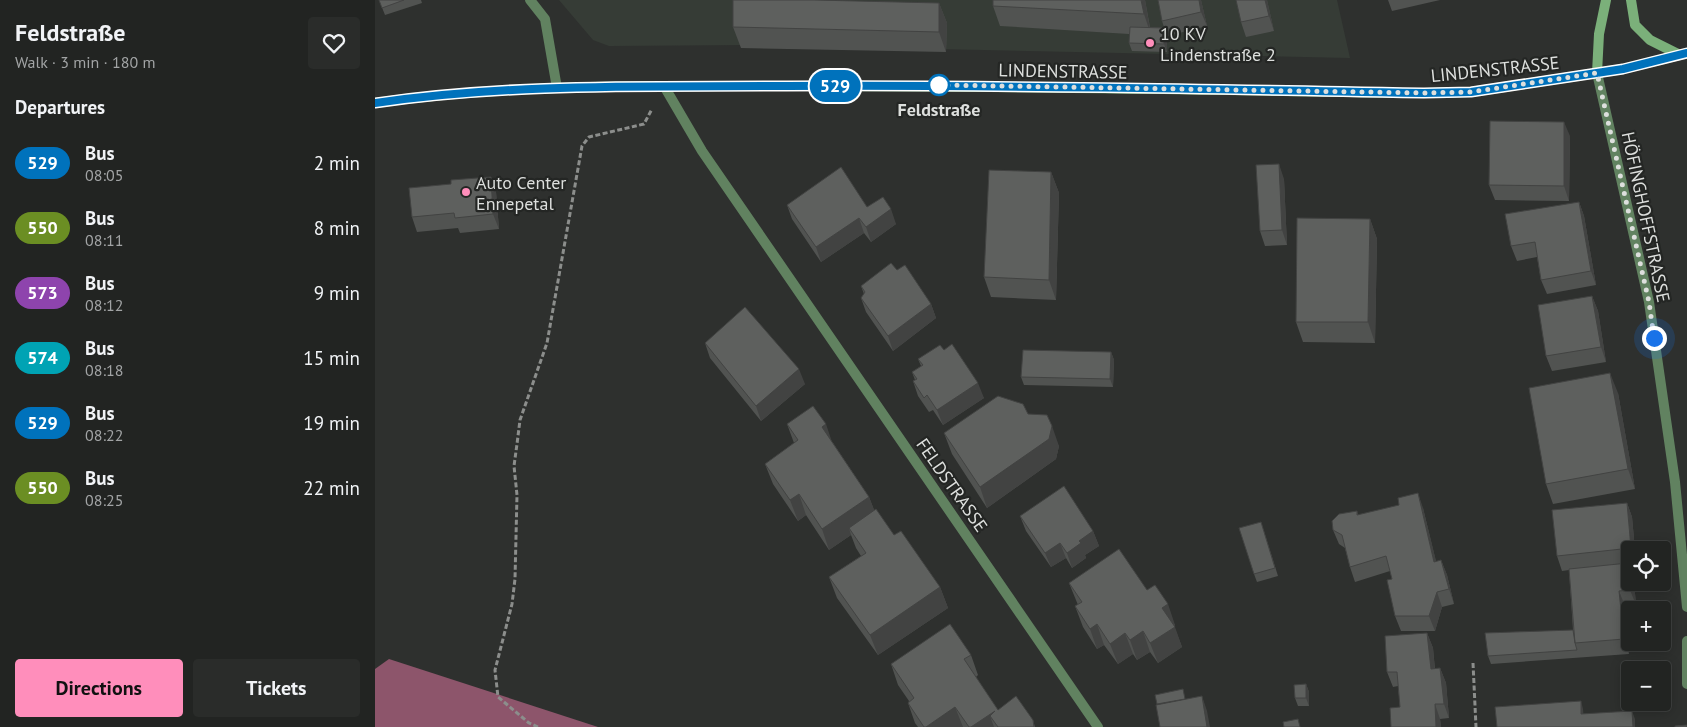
<!DOCTYPE html>
<meta charset="utf-8">
<style>
body{margin:0;font-family:"PT Sans",sans-serif;background:#2a2c2a;color:#f1f3f6;height:100vh;display:flex;flex-direction:column;font-size:19px;white-space:nowrap}
*{box-sizing:border-box;margin:0}
p{font-size:16px;color:#a2a4a5}
.icon{flex:none;width:28px;height:28px;fill:none;stroke:currentColor;stroke-width:2;stroke-linecap:round;stroke-linejoin:round}
.map{position:relative;flex:1;overflow:hidden}
.sheet{display:flex;flex-direction:column;background:#222422;width:375px}
.sheet>*{flex:none}
.badge{padding:0 10px;border-radius:16px;font-size:18px;line-height:32px}
.controls{position:absolute;left:1246px;top:541px;display:grid;gap:10px}
.controls a{display:grid;place-items:center;width:50px;height:50px;border-radius:5px;background:#222422;box-shadow:0 2px 12px #0003,0 0 0 1px #3f4140;font-size:25px}
.you{position:absolute;width:25px;height:25px;margin:-12px;border:4px solid #fff;border-radius:50%;background:#1a73e8;box-shadow:0 0 0 8px #1a73e833}
.map>.badge{position:absolute;translate:-50% -50%;box-shadow:0 0 0 2px #fff}
h2{padding:0 15px;font-size:19px;line-height:45px}
.round{display:grid;place-items:center;flex:none;width:52px;height:52px;border-radius:5px;background:#2a2c2a}
.overview{display:flex;align-items:center;justify-content:space-between;height:85px;padding:0 15px}
h1{font-size:24px;font-weight:600;line-height:38px}
.primary-button{display:flex;gap:10px;margin-top:auto;padding:10px 15px}
.primary-button a{flex:1;height:58px;border-radius:5px;background:#ff8ebb;color:#111;font-size:20px;font-weight:600;line-height:58px;text-align:center}
.primary-button a+a{background:#2a2c2a;color:#f1f3f6}
ul{padding:0;list-style:none}
li{display:flex;align-items:center;gap:15px;height:65px;padding:0 15px}
li div{flex:1}
li b{display:block;font-size:19px}
li em{font-style:normal}
li .badge{min-width:55px;font-weight:700;text-align:center}
main{display:flex;flex:1;min-height:0}
.map>svg:first-child{display:block}
.built{fill:#363c36}
.forest{fill:#8d556b}
.lines{fill:none;stroke-linecap:round;stroke-linejoin:round}
.path{stroke:#8c8e8c;stroke-width:3;stroke-dasharray:5 2.5;stroke-linecap:butt}
.minor{stroke:#618260;stroke-width:10}
.secondary{stroke:#7bb07a;stroke-width:10}
.wall{fill:#515351}
.shaded-wall{fill:#424342}
.building{fill:#5e605e;stroke:#424342}
.line-casing{stroke:#fff;stroke-width:11}
.line{stroke:#0072bc;stroke-width:8}
.walk{stroke:#dddfdd;stroke-width:5;stroke-dasharray:0 9}
.poi-dot{fill:#ff8ebb;stroke:#242624;stroke-width:2}
.stop-dot{fill:#fff;stroke:#0072bc;stroke-width:2.5}
.labels{text-anchor:middle;dominant-baseline:central;stroke-width:4.5;stroke-linejoin:round;paint-order:stroke}
.poi-label{font-size:18px;fill:#dddfdd;stroke:#242624;text-anchor:start}
.street-label{font-size:18px;fill:#dddfdd;stroke:#242624}
.stop-label{font-size:18px;font-weight:bold;fill:#dddfdd;stroke:#242624}
</style>
<main>
<section class="sheet">
<div class="overview"><div><h1>Feldstraße</h1><p>Walk · 3 min · 180 m</p></div><a class="round"><svg class="icon" aria-label="heart" viewBox="0 0 24 24"><path d="M12 20l-8-8c-3-5 5-10 8-4 3-6 11-1 8 4z"/></svg></a></div>
<h2>Departures</h2>
<ul>
<li><span class="badge" style="background:#0072bc;color:#fff">529</span><div><b>Bus</b><p>08:05</p></div><em>2 min</em></li>
<li><span class="badge" style="background:#6b8e23;color:#fff">550</span><div><b>Bus</b><p>08:11</p></div><em>8 min</em></li>
<li><span class="badge" style="background:#8e44ad;color:#fff">573</span><div><b>Bus</b><p>08:12</p></div><em>9 min</em></li>
<li><span class="badge" style="background:#00a3b4;color:#fff">574</span><div><b>Bus</b><p>08:18</p></div><em>15 min</em></li>
<li><span class="badge" style="background:#0072bc;color:#fff">529</span><div><b>Bus</b><p>08:22</p></div><em>19 min</em></li>
<li><span class="badge" style="background:#6b8e23;color:#fff">550</span><div><b>Bus</b><p>08:25</p></div><em>22 min</em></li>
</ul>
<div class="primary-button"><a>Directions</a><a>Tickets</a></div>
</section>
<div class="map">
<svg width="1312" height="727" viewBox="0 0 1312 727">
<rect width="100%" height="100%" fill="#2e302e"/>
<path class="built" d="M184 0H962L975 58 374 45 234 46 218 40Z"/>
<path class="forest" d="M14 659 223 727H0V669Z"/>
<g class="lines">
<path class="path" d="M1098 663 1101 727
M163 727 154 723 123 697 120 670 137 604 140 579 142 495 139 466 142 444 145 420 172 343 207 146 214 137 269 124 277 109"/>
<path class="minor" d="M155 0 170 19 182 88
M1222 73 1274 302 1300 482 1312 607
M289 86 327 151 723 727
M1312 684V641"/>
<path class="secondary" d="M1256 0 1260 25 1275 40 1305 55
M1222 73 1224 34 1231 0
M0 103C132 84 267 86 400 86 616 85 833 90 1049 93L1096 92 1248 69 1312 53"/>
</g>
<path class="wall" d="M4 0H46L47 3 10 15Z
M618 0H770L775 27 789 28 792 36V52L757 51 754 43V34L625 26 618 6Z
M783 0H826L832 26 792 36 787 21Z
M892 0 899 31 871 37 866 22Z
M1013 0H1065L1017 11Z
M564 3 572 23 571 52 366 48 358 27Z
M1195 136 1194 201 1120 200 1114 185Z
M676 172 684 193 681 300 616 297 609 277Z
M909 179 912 245 890 246 885 231Z
M121 192 124 229 85 233 83 228 42 232 37 217Z
M1204 202 1209 216 1221 285 1172 294 1166 280 1162 257 1142 261 1136 246Z
M412 205 492 207 521 224 496 242 489 233 446 262 417 219Z
M995 219 1002 239 1000 343 928 342 921 322Z
M486 286 556 304 561 318 518 351 491 312 486 298 489 294Z
M1217 296 1223 311 1231 362 1177 371 1171 356Z
M330 343 430 384 386 421 335 358Z
M569 350 609 398 568 425 558 410 554 412 543 396 538 381 540 380 537 372 546 366 543 359Z
M736 352 739 360 738 387 649 385 646 377Z
M1243 393 1260 489 1178 504 1171 484Z
M653 414 684 446 681 459 612 508 577 454 569 433Z
M412 424 458 443 494 497 499 510 519 535 565 587 573 608 503 655 462 598 454 577 486 556 481 548 476 535 454 550 431 515 423 521 398 484 390 464 419 443Z
M1252 503 1257 517 1260 550H1255V564H1254L1255 568V582H1259L1261 605 1250 606 1254 654 1116 664 1113 656 1198 630 1194 570 1187 571 1182 556Z
M1048 508 1061 562 1066 560 1072 575 1079 604 1067 607 1060 631H1026L1020 616 1017 579 1015 571 980 582 975 567 970 548 964 544 958 530 982 511 983 515Z
M645 516 718 531 724 546 710 555 711 558 697 568 691 558 676 567 651 531Z
M886 522 903 576 882 582 879 574Z
M694 583 772 590 800 625 799 626 807 647 783 663 775 652 762 660 758 654 743 664 729 645 722 649 708 627 700 606 703 605Z
M1052 633 1058 648 1060 669 1065 668 1071 683 1074 718 1065 719 1066 727H1016L1025 707 1023 686 1018 687 1012 672Z
M596 655 603 675 601 677 623 710 658 720 660 727H543L540 723 533 703 534 701 523 685 516 664Z
M931 684 934 692V706H923L920 698Z"/>
<path class="shaded-wall" d="M766 0H770L776 35 769 14Z
M824 0H826L832 26 826 12Z
M890 0H892L899 31 894 16Z
M564 3 572 23 571 52 564 32Z
M789 28 792 36V52L789 44Z
M1189 122 1195 136 1194 201 1189 186Z
M904 164 909 179 912 245 907 230Z
M676 172 684 193 681 300 674 280Z
M116 177 121 192 124 229 118 214Z
M1204 202 1209 216 1221 285 1216 271Z
M516 209 521 224 496 242 491 227Z
M484 218 489 233 446 262 441 247Z
M995 219 1002 239 1000 343 993 322Z
M1217 296 1223 311 1231 362 1226 347Z
M556 304 561 318 518 351 513 336Z
M736 352 739 360 738 387 735 379Z
M424 369 430 384 386 421 381 406Z
M1235 373 1243 393 1260 489 1253 469Z
M603 383 609 398 568 425 562 410Z
M451 424 458 445 447 427Z
M677 426 684 446 681 459 612 508 605 487Z
M1043 493 1048 508 1065 577 1059 562Z
M424 494 431 515 423 521 415 500Z
M494 497 502 517 474 528 476 535 454 550 447 529Z
M1252 503 1257 517 1260 550H1256V548Z
M718 531 724 546 710 555 711 558 697 568 692 553 704 541Z
M685 543 691 558 676 567 670 553Z
M1066 560 1072 575 1079 604 1074 589Z
M1253 563 1255 568V582H1259L1261 605 1255 590Z
M565 587 573 608 503 655 495 635Z
M1244 591 1250 606 1254 654 1249 639Z
M1062 592 1067 607 1060 631 1054 616Z
M793 604 800 625 794 628 787 608Z
M722 624 729 645 722 649 715 629Z
M800 627 807 647 783 663 775 643Z
M768 631 775 652 762 660 755 640Z
M750 633 758 654 743 664 735 644Z
M1052 633 1058 648 1061 684 1056 669Z
M1065 668 1071 683 1074 718 1069 704Z
M931 684 934 692V706L931 698Z
M827 696 832 711 835 727H832Z
M1206 701 1208 709 1209 721 1206 714Z
M1060 704 1065 719 1066 727H1061Z
M580 707 588 727H551Z
M620 711 615 716 619 727H596Z
M1257 711 1260 719V727H1258Z"/>
<path class="building" d="M4 0H29L7 8Z
M358 0H440L564 3V32L358 27Z
M618 0H766L769 14 618 6Z
M783 0H824L826 12 787 21Z
M861 0H890L894 16 866 22Z
M755 27 789 28V44L754 43Z
M1115 121 1189 122V186L1114 185Z
M904 164 907 230 885 231 881 165Z
M466 167 492 207 508 197 516 209 491 227 484 218 441 247 412 205Z
M614 170 676 172 674 280 609 277Z
M116 177 118 214 80 218 79 213 37 217 34 188 76 184V180Z
M1204 202 1216 271 1166 280 1160 242 1136 246 1130 214Z
M922 218 995 219 993 322H921Z
M516 263 522 270 530 265 556 304 513 336 486 298 490 292 486 286Z
M1217 296 1226 347 1171 356 1163 305Z
M370 307 424 369 381 406 330 343Z
M577 344 603 383 562 410 552 395 549 398 538 381 542 379 537 372 548 365 543 359 565 345 569 350Z
M648 350 736 352 735 379 646 377Z
M1235 373 1253 469 1171 484 1154 388Z
M623 396 648 404 653 414 672 415 677 426 674 439 605 487 569 433Z
M438 406 451 424 447 427 494 497 447 529 424 494 415 500 390 464 423 440 412 424Z
M689 486 718 531 704 541 706 543 692 553 685 543 670 553 645 516Z
M1043 493 1059 562 1066 560 1074 589 1062 592 1054 616H1020L1012 580 1017 579 1011 556 975 567 967 535 958 530 957 521 964 514 982 511V515L1024 505 1023 498Z
M1252 503 1256 548 1182 556 1177 510Z
M501 509 519 535 526 531 565 587 495 635 454 577 491 553 474 528Z
M886 522 900 568 879 574 864 528Z
M744 549 772 590 780 585 793 604 787 608 800 627 775 643 768 631 755 640 750 633 735 644 722 624 715 629 700 606 707 602 694 583Z
M1253 563 1255 590 1244 591 1249 639 1200 643 1194 569Z
M575 624 596 655 589 659 623 710 641 696 658 720 659 727H623L615 716 620 711 596 727H594L580 707 551 727H549L533 703 539 698 516 664Z
M1198 630 1200 643 1202 650 1113 656 1110 633Z
M1052 633 1056 669 1065 668 1069 704H1060L1061 727H1016L1015 708 1025 707 1022 672H1012L1010 636Z
M931 684V698H920L919 685Z
M808 689 810 699 782 704 780 695Z
M827 696 832 727H785L781 705Z
M1206 701V714L1257 711 1258 727H1122L1120 707Z
M923 719 925 727H909L908 722Z
M1312 725V727H1300V726Z"/>
<g class="lines">
<g class="line-casing">
<path id="line" d="M0 103C136 83 274 87 411 86 623 85 836 89 1049 93L1096 92 1248 69 1312 53"/>
</g>
<use href="#line" class="line"/>
<path class="walk" d="M564 85 1049 93 1096 92 1222 73 1274 302 1279 338"/>
</g>
<g class="poi-dot">
<circle cx="775" cy="43" r="5"/>
<circle cx="91" cy="192" r="5"/>
</g>
<circle class="stop-dot" cx="564" cy="85" r="10"/>
<g class="labels">
<g class="poi-label">
<text x="785" y="33">10 KV<tspan x="785" dy="21">Lindenstraße 2</tspan></text>
<text x="101" y="182">Auto Center<tspan x="101" dy="21">Ennepetal</tspan></text>
</g>
<g class="street-label">
<text transform="translate(1120 69) rotate(-6)">LINDENSTRASSE</text>
<text transform="translate(688 71) rotate(1)">LINDENSTRASSE</text>
<text transform="translate(1271 217) rotate(78)">HÖFINGHOFFSTRASSE</text>
<text transform="translate(577 485) rotate(55)">FELDSTRASSE</text>
</g>
<g class="stop-label">
<text x="564" y="109">Feldstraße</text>
</g>
</g>
</svg>
<div class="controls">
<a><svg class="icon" aria-label="locate" viewBox="0 0 24 24"><circle cx="12" cy="12" r="6"/><path d="M12 2v4M12 18v4M2 12h4M18 12h4"/></svg></a>
<a>+</a>
<a>−</a>
</div>
<div class="you" style="left:1279px;top:338px"></div>
<b class="badge" style="left:460px;top:86px;background:#0072bc;color:#fff">529</b>
</div>
</main>
